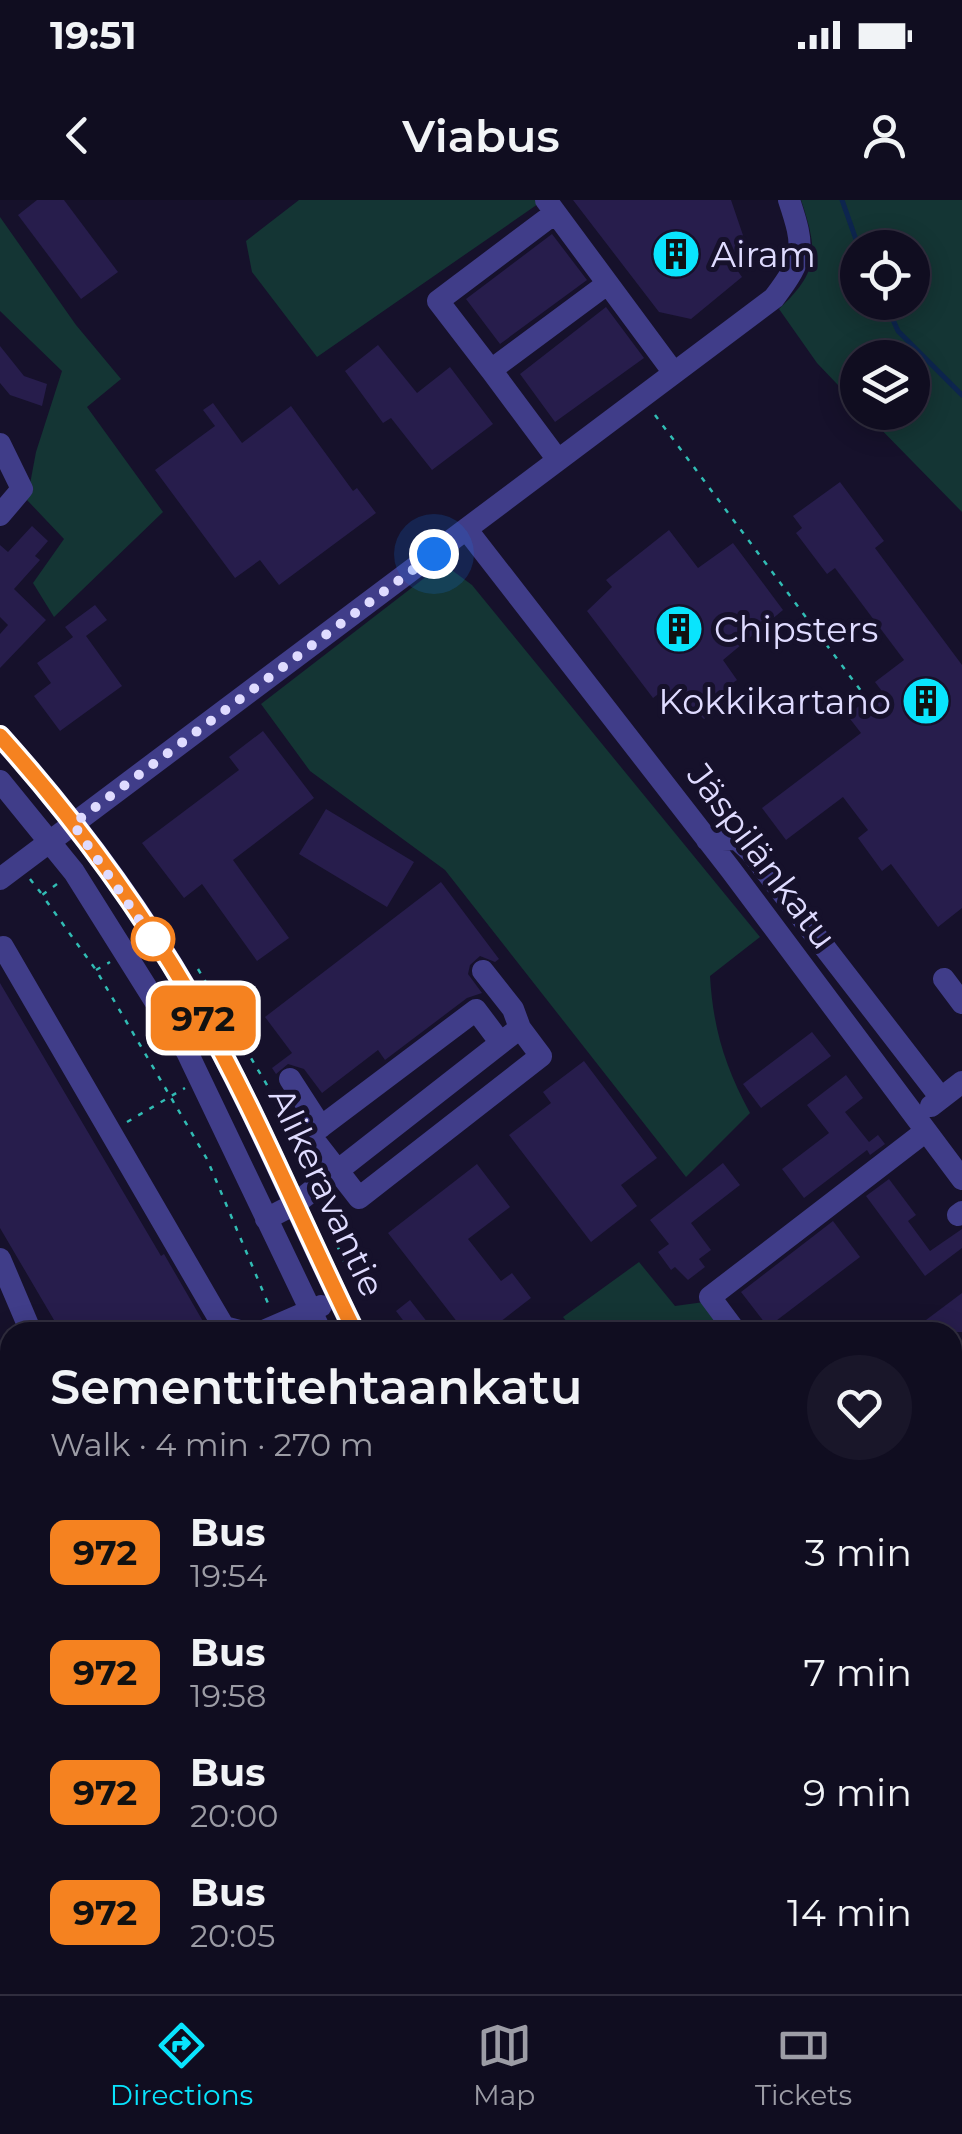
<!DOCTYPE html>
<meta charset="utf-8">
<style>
body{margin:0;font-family:Montserrat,sans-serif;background:#191629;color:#f1f3f6;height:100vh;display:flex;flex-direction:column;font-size:38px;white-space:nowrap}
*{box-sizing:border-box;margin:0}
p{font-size:32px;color:#9c9ca5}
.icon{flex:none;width:55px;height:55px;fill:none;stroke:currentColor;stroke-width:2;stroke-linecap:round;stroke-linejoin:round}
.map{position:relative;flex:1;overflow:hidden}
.side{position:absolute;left:0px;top:1122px;width:962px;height:672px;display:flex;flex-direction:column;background:#100d20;border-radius:30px 30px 0 0;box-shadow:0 5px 25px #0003,0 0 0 2px #302d3e}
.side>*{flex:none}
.badge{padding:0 20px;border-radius:15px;font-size:35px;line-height:65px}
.fabs{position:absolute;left:840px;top:30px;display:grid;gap:20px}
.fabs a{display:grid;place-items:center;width:90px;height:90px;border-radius:50%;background:#100d20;box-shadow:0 5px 25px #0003,0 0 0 2px #302d3e;font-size:50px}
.you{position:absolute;width:50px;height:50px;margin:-25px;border:8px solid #fff;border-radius:50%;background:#1a73e8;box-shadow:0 0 0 15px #1a73e833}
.map>.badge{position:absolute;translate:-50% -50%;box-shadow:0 0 0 5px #fff}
.round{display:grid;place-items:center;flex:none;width:105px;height:105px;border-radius:52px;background:#191629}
.summary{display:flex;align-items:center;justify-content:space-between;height:170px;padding:0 50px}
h1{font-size:48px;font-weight:600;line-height:75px}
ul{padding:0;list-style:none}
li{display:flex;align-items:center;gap:30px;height:120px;padding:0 50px}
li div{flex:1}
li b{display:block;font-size:38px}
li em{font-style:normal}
li .badge{min-width:110px;font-weight:700;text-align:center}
.status{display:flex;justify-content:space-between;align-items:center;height:70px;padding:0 50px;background:#100d20;direction:ltr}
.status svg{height:28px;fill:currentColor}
header{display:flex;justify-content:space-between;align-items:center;height:130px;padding:0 50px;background:#100d20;font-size:45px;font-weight:600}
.menu{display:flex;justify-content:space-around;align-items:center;height:140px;border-top:2px solid #302d3e;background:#100d20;font-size:28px;color:#9c9ca5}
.menu a{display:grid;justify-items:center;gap:5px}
.menu .current{color:#09e4fd}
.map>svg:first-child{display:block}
.green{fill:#143534;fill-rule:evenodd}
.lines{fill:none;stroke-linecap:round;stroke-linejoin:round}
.stream{stroke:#0d254e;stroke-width:5}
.building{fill:#271d4c}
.path{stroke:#31bcb4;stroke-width:2.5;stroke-dasharray:5 8;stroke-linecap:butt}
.minor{stroke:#403d89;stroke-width:22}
.major{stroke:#c463fe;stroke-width:25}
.highway{stroke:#fe57a7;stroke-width:30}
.line-casing{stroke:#fff;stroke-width:22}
.line{stroke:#f58220;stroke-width:15}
.walk{stroke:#dfdbff;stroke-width:10;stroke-dasharray:0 18}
.stop-dot{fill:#fff;stroke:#f58220;stroke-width:5}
.labels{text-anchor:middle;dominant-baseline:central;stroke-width:10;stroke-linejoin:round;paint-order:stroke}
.poi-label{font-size:35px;fill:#dfdbff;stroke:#16112b;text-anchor:start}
.street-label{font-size:35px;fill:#dfdbff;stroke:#16112b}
</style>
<div class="status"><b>19:51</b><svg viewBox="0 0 49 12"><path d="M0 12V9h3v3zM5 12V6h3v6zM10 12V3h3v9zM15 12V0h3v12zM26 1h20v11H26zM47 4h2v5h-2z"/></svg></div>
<header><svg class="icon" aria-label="back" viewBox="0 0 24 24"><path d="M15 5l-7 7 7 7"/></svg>Viabus<svg class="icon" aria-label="person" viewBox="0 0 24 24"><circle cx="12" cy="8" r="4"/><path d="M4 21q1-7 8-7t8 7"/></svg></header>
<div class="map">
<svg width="962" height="1794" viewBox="0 0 962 1794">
<rect width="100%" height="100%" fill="#16112b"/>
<path class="green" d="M299 0H535L538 4 317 157 252 72 246 41Z
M801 0H962V312L865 213 912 212V158H858L857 205 817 163 779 109C820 71 818 51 801 0ZM858 48H912V102H858Z
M0 17 76 125 121 179 87 207 163 312 54 417 33 383 64 339 27 300 36 252 62 171 0 111Z
M453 371 472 385 760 737 710 776C713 828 725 867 750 913L686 977 445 670 310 571 261 504 427 376Z
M639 1062 675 1106 704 1102 726 1132H575L563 1117Z
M0 1145 10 1162 8 1310 0 1305Z
M953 1726C962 1749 962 1773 951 1794H646L640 1786 952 1785Z
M327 1785H495L553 1794H342Z"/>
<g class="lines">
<path class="stream" d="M842 0 859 48
M885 102 898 131 962 195"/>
</g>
<path class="building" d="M37 0H64L118 72 81 99 18 15Z
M573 0H731L747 47 730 60 742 77 691 119 659 112Z
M552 34 587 80 500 144 466 99Z
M606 107 644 158 555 222 520 174Z
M378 145 417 193 450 167 493 224 432 270 391 218 383 223 345 171Z
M0 146 24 176 47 184 42 206 10 195 0 183Z
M213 203 242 243 291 206 353 291 357 288 376 313 279 385 260 360 235 378 155 270 215 226 203 210Z
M840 282 884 341 875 348 962 465V708L938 727 891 664 882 671 858 638 868 630 843 597 786 640 762 608 861 533 847 515 881 490 875 482 904 460 835 368 827 374 796 333 802 328 793 316Z
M32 326 48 341 35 356 40 360 14 389 46 420 0 468V434L8 425 0 417V345L8 352Z
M669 330 698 368 733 343 783 410 723 460 737 480 727 487 734 496 704 519 679 495 669 503 661 492 653 498 587 411 612 387 606 380Z
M95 405 107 420 86 436 122 486 60 531 34 496 51 483 37 463 73 437 65 427Z
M263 531 314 598 233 660 289 738 257 761 202 684 184 698 142 643 239 570 229 557Z
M326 609 414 662 387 707 299 654Z
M441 682 499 759 495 762 480 756 470 765 468 774 482 793 467 798 385 860 378 850 322 893 304 869 288 864 276 874 272 868 292 853 265 817Z
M0 783 161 1056 164 1054 208 1130 204 1132H46L45 1126 54 1120 0 1028Z
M812 832 831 856 761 908 743 884Z
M584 861 657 958 621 985 637 1006 591 1042 509 935 551 903 543 892Z
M846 875 863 898 845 912 869 942 878 935 885 944 870 955 867 950 804 998 782 969 829 933 807 905Z
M723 963 740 985 691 1023 711 1050 699 1059 705 1067 688 1080 675 1067 671 1070 658 1052 669 1044 650 1020Z
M477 964 510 1007 468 1039 501 1081 512 1073 531 1098 487 1132H465L388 1033Z
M889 979 916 1015 908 1021 930 1051 962 1029V1048L925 1076 866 996Z
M833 1021 860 1057 768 1127 741 1092Z
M962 1093V1132H910Z
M410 1100 435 1132H412L396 1111Z"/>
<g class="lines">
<path class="path" d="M655 215 867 499 874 493 879 499
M30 679 41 693
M57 684 42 695 96 770 207 959 270 1108
M198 769 270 890 306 974
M96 770 110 762
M127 922 185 888
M321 1009 348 1070
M952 1346 962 1339
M952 1607 962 1616"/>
<path class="minor" d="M546 0 674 173
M491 170 438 101 555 13
M0 244 22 289 0 315
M558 260 491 170 607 84
M467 330 731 670 962 979
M0 536C71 615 137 703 190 795 253 903 299 1020 355 1132
M0 581 74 672 187 852 321 1132
M707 640 737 639 751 652 941 898
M0 679 774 98C805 57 805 48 789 0
M3 747 211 1105 224 1127 243 1132
M483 771 513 809 520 828
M944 779 962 803
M290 879 321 927
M931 906 962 882
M958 1015 962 1012
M266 1019 295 1004 520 828 541 856 359 998 310 935 476 810 500 842
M0 1059 31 1132
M261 1132 321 1106
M736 1132 710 1097 926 931
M952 1372 962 1365
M952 1509 962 1520
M952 1584 962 1577
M952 1641 962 1651
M952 1692 962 1704"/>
<path class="major" d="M952 1713 962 1728
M0 1743 10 1746
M0 1777 10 1780
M32 1785 68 1794
M140 1785 169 1794"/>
<path class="highway" d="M0 1673 10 1710"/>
</g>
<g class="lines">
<g class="line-casing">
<path id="line" d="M0 536C71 615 136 703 190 795 253 903 300 1020 355 1132"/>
</g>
<use href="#line" class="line"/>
<path class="walk" d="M153 739 156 744 73 624 434 354"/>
</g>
<defs>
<g id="building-disc" transform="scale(2.5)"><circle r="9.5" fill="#09e4fd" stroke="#16112b"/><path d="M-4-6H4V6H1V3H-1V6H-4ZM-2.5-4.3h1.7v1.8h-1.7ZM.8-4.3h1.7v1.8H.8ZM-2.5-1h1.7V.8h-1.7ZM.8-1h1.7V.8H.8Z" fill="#111"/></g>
</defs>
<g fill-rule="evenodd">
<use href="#building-disc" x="676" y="54"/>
<use href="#building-disc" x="679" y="429"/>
<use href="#building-disc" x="926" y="501"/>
</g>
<circle class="stop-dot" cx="153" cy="739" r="20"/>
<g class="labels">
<g class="poi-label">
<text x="711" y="54">Airam</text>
<text x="714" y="429">Chipsters</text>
<text x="891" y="501" text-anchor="end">Kokkikartano</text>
</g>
<g class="street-label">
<text transform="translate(762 656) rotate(53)">Jäspilänkatu</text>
<text transform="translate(327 992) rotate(65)">Alikeravantie</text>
</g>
</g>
</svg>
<div class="fabs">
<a><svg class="icon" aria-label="locate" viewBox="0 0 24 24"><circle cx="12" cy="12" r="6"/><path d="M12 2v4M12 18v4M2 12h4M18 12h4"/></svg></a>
<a><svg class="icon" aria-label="layers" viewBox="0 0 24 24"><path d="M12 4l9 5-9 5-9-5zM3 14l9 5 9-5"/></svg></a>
</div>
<div class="you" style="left:434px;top:354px"></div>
<b class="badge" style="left:203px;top:818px;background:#f58220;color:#111">972</b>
<section class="side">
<div class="summary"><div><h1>Sementtitehtaankatu</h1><p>Walk · 4 min · 270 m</p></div><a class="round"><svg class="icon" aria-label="heart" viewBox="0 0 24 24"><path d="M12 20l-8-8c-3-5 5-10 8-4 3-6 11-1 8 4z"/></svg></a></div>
<ul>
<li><span class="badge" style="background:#f58220;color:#111">972</span><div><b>Bus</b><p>19:54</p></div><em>3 min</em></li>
<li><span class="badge" style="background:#f58220;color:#111">972</span><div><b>Bus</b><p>19:58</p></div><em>7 min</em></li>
<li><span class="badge" style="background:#f58220;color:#111">972</span><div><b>Bus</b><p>20:00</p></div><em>9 min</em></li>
<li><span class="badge" style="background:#f58220;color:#111">972</span><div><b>Bus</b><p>20:05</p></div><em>14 min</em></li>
</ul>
</section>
</div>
<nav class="menu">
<a class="current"><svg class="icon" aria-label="directions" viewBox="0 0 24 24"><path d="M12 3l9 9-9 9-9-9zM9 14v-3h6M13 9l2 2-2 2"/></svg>Directions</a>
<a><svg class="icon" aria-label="map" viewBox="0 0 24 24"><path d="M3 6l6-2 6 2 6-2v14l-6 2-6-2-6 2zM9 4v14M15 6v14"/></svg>Map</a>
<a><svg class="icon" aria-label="tickets" viewBox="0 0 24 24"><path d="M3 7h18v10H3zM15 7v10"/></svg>Tickets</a>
</nav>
